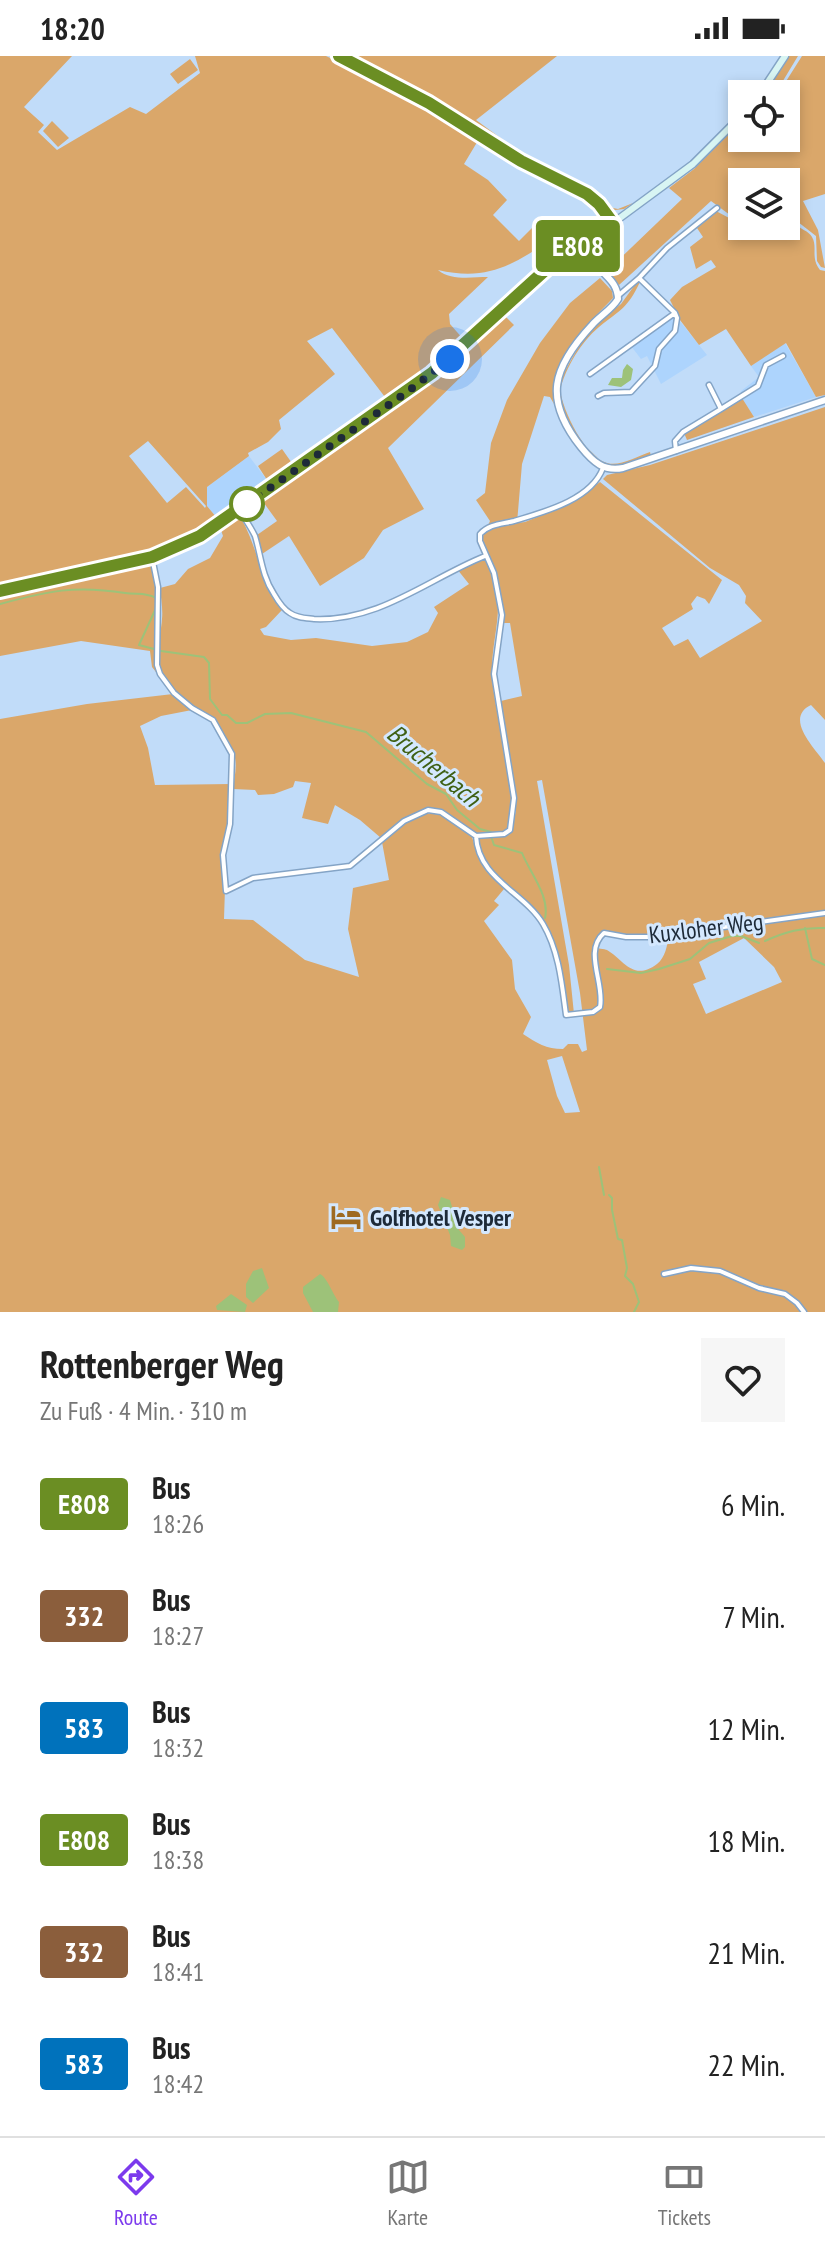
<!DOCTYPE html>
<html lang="de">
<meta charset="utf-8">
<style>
body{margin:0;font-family:"PT Sans Narrow",sans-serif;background:#f6f6f6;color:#222;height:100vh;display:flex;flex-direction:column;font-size:30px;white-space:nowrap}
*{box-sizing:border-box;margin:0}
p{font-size:26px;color:#767676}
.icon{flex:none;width:44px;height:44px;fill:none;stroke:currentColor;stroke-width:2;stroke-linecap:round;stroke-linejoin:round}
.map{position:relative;height:1256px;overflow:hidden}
.side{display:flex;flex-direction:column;background:#fff;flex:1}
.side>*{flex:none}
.badge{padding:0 16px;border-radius:6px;font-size:28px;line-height:52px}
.controls{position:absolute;left:728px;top:24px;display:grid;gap:16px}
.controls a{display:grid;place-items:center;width:72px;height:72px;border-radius:0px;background:#fff;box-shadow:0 4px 12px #0003;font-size:40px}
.you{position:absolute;width:40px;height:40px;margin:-20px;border:6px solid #fff;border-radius:50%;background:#1a73e8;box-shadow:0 0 0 12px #1a73e833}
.map>.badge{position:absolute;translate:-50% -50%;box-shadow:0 0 0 4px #fff}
.round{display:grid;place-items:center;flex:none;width:84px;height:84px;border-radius:0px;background:#f6f6f6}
.overview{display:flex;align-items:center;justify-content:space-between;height:136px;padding:0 40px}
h1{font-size:38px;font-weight:700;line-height:60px}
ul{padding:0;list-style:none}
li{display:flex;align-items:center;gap:24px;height:112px;padding:0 40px}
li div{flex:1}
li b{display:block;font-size:30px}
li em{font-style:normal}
li .badge{min-width:88px;font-weight:700;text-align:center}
.status{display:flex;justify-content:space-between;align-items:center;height:56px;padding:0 40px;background:#fff;direction:ltr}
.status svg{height:22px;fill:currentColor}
.dock{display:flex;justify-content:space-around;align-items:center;height:112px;border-top:2px solid #e0e0e0;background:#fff;font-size:22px;color:#767676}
.dock a{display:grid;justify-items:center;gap:4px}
.dock .active{color:#7c3aed}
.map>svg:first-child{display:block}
.built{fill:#add4fd}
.green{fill:#daa76a;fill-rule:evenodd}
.water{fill:#9dc279}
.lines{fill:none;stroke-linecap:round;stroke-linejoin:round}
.stream{stroke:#9dc279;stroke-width:2}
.minor-casing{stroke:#84a4c6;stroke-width:7}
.tertiary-casing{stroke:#84a4c6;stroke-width:9}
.secondary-casing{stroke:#84a4c6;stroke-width:9}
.minor{stroke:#fff;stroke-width:4}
.tertiary{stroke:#fff;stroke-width:6}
.secondary{stroke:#d8f5f3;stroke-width:6}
.line-casing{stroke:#fff;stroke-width:18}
.line{stroke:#6b8e23;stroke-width:12}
.walk{stroke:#1d2a38;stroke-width:8;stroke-dasharray:0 14.4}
.stop-dot{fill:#fff;stroke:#6b8e23;stroke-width:4}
.labels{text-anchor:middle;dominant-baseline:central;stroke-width:6;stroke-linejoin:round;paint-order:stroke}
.street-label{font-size:24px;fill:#1d2a38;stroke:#d4e8fe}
.poi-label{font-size:24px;font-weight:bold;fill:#1d2a38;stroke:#d4e8fe;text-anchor:start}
.water-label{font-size:26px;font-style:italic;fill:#3f6014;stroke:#d4e8fe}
</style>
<div class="status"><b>18:20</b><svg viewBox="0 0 49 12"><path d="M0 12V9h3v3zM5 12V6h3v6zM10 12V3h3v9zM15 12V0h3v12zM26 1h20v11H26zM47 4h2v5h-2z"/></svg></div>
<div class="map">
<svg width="825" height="1256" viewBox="0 0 825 1256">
<rect width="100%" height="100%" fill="#c1dcf9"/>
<path class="built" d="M675 259 707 299 661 328 647 300 641 303 631 290Z
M785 287 816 341 754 361 740 339 741 335 759 321 751 310Z
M249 400 269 427 217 462 207 450V431Z"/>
<path class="green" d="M0 0H72L24 51 44 69 38 76 57 94 130 51 146 58 200 17 195 0H326L401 36 479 83 464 108 488 124 507 144 493 159 519 185 541 163 555 181C514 208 489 226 438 214 451 225 472 221 488 221L449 258 450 268 464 284 423 320 388 345 332 272 307 285 335 318 279 364 281 373 268 386 248 397 249 400 207 431V450L217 462 190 481 157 495 0 529ZM148 385 206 450 205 452 186 431 167 447 129 400Z
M348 0H557L476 64 521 97 589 132 613 152 618 153 633 147 624 153 615 154 581 130 534 108 427 41Z
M789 0H798L775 38H763Z
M802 0H825V138L803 145 818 174 825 212 821 211 817 205 816 180 798 166 800 146 796 142 786 143V126H742V159H730L711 145 619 229 607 215 682 143 669 132 694 113 742 64V82H786V38H778Z
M190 3 198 14 178 28 170 18Z
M52 65 69 82 58 91 43 75Z
M792 145 797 148 795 168C800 173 809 175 812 181 818 191 810 201 820 214L825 215V339L816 341 786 287 751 310 726 273 699 289 680 264 670 244 682 231 716 211 711 204 696 213 690 191 703 181 697 172 716 155 731 163H742V170H786V146Z
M600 222 612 235 613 242C586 270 547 307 554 348L550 341 544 340 522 408 517 467 525 466 572 447 600 426 722 524 709 548 705 543 697 540 691 548 693 553 662 572 674 590 688 583 700 602 762 565 745 547 746 540 739 529 710 512 603 423 607 419 650 409 825 351V664L811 649C784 662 814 691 825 707V1256H0V663L87 648 173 638 192 654 161 660 140 670 148 692 155 729 231 728 228 777 222 800 225 832 224 863 253 864 305 904 359 921 348 873 353 832 389 824 382 786 406 766 423 758 438 757 472 781 478 800 489 818 504 833 494 845 499 849 484 865 512 904 515 933 531 961 523 978C537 987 546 993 563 993L568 988H578L582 996 587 994 580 937 542 724 537 725 569 909 574 958 567 956C561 925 559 889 541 862 523 836 473 819 479 782L503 780 512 774 516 754 514 728H511L512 742 508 772C472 798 452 744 419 756 406 761 393 774 381 782L360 764 335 749 328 768 302 762 311 727 295 725 293 731 274 738 258 739 255 734 233 733C234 724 237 712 235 702 224 655 174 653 160 613 155 599 161 578 162 563 163 553 161 542 160 532L175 528 188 513 210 502 223 480 220 471 236 461 241 462C259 494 259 522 282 554L266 571 260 573 264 579 291 584 316 582 372 590 407 586 428 576 438 557 434 551 469 528 457 513 484 503C510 541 492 575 492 614 492 633 497 653 500 671H505L501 645 522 640 510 567H504L496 518 484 492 482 482 490 465 476 444 485 437 491 387 507 344 540 287 570 247ZM609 877 625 880 668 879C668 889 665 902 657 908 633 926 624 904 607 894 605 893 596 892 594 892V885L599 878ZM744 882 774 911 782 926 706 958 693 928 706 923 699 906ZM562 1000 580 1056 565 1057 557 1040 547 1004Z
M637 226H640C627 253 621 253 599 271 581 286 566 311 560 334 563 355 585 401 607 407 619 411 638 400 650 396L651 400 615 411 604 408 579 384 565 362 559 345 560 324 579 290 597 267 621 248Z
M504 259 514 269 388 392 424 453 383 474 364 502 320 530 289 480 262 498 257 479 277 465 261 443 416 333Z
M742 342 754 361 687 384 684 377Z
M282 393 294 410 269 427 258 410Z
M150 505 157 532 156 616 152 611 150 595 81 585 0 600V537Z"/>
<path class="water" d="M627 308 633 313 631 324 621 331 608 329 612 322H622L623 314Z
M441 1141 450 1144 459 1174 465 1181V1191L462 1194 451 1190 450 1179 438 1149Z
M262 1212 269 1232 253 1247 246 1241V1228L253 1215Z
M320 1218C327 1221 333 1239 339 1246L338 1256H313L303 1237V1231Z
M231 1238 247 1249 245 1256 217 1254 216 1250Z"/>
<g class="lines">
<path class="stream" d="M0 548C48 535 75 529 125 537 137 539 145 536 156 542V552L139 589 154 593
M161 595 204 601 209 607 210 643 222 659H227L236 667H247L265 658 291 657 366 676 427 728 446 738 457 754 480 773 491 776
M492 783 494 789 522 797C530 817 550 840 545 862
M805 872 812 903 825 909
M765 885C785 876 802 871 825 872
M607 913 641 917 659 913 690 903 709 887 732 880H741L759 887
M599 1111 604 1139
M609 1139 612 1142V1154L618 1183 622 1184 627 1212 625 1220 633 1228 639 1246 634 1256"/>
<g class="minor-casing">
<path id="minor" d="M619 239 639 222 667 192 717 152
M590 318 675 257
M709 329 721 353 758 330 766 309 783 300
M598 340 604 337 631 336 655 310 659 293 675 275 677 262 675 257 639 222
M676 395 675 385 683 376 721 353
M239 453C244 462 251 471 255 480 261 500 262 520 274 538 278 545 283 553 290 557 297 562 305 562 314 563 379 566 428 523 485 500
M152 501 158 531 157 609 160 618 174 637 192 652 213 664 232 698 230 768 223 799 226 835 253 822 350 810 404 765 428 754 441 756 476 780
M476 780C478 823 524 836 543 868 559 895 562 929 566 959L593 956 600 951C605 928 583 895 604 877L626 881H651L825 857
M476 780 504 778 510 774 514 742 494 618 502 559 494 517 480 485V478C489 468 502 468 514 465 544 456 591 444 603 412
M664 1218 691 1212 720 1215 759 1232 785 1238 797 1247 804 1256"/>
</g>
<g class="tertiary-casing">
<path id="tertiary" d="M599 184C585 219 617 215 618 243 612 253 600 260 592 269 552 312 543 343 581 391 593 406 604 416 623 412L825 344"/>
</g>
<g class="secondary-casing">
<path id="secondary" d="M339 0 429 47 521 105 587 138 599 148 613 167
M760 38 785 0
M0 535C69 516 146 513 208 475 306 408 408 343 495 261 513 244 577 177 599 184L613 167 693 108 742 59"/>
</g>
<use href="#minor" class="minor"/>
<use href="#tertiary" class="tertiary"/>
<use href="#secondary" class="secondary"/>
</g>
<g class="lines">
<g class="line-casing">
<path id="line" d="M0 535 152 501 200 480 432 317 552 208 587 183 599 184 613 167 599 148 587 138 521 105 429 47 339 0"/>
</g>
<use href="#line" class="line"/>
<path class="walk" d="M247 448 407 336 450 303"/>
</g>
<defs>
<g id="hotel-bare" transform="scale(2.4)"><path d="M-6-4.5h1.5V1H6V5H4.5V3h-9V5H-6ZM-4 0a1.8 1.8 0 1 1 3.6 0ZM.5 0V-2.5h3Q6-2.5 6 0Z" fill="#9e6a21" stroke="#d4e8fe" stroke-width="2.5" paint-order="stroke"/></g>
</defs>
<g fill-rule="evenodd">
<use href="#hotel-bare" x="346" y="1161"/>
</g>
<circle class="stop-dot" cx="247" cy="448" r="16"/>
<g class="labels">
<g class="street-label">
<text transform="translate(706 872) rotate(-7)">Kuxloher Weg</text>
</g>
<g class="poi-label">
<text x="370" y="1161">Golfhotel Vesper</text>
</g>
<g class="water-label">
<text transform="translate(434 709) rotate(40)">Brucherbach</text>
</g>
</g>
</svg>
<div class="controls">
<a><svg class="icon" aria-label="locate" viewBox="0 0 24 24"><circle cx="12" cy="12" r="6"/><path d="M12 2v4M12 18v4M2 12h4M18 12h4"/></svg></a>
<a><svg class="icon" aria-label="layers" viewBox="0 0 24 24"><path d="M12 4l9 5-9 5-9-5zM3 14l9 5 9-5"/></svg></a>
</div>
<div class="you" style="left:450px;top:303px"></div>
<b class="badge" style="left:578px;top:190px;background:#6b8e23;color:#fff">E808</b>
</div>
<section class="side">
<div class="overview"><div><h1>Rottenberger Weg</h1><p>Zu Fuß · 4 Min. · 310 m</p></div><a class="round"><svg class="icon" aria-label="heart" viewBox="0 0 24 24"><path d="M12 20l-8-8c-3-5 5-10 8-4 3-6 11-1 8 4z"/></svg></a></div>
<ul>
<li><span class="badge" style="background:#6b8e23;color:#fff">E808</span><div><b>Bus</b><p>18:26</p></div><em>6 Min.</em></li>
<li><span class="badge" style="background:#8b5e3c;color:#fff">332</span><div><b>Bus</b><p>18:27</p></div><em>7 Min.</em></li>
<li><span class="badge" style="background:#0072bc;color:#fff">583</span><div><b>Bus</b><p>18:32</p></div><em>12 Min.</em></li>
<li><span class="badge" style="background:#6b8e23;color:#fff">E808</span><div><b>Bus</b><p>18:38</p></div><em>18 Min.</em></li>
<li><span class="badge" style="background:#8b5e3c;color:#fff">332</span><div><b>Bus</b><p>18:41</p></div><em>21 Min.</em></li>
<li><span class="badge" style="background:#0072bc;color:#fff">583</span><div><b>Bus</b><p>18:42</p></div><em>22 Min.</em></li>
</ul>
</section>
<nav class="dock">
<a class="active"><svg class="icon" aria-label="directions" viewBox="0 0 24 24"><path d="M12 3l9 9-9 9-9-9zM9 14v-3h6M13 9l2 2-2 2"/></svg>Route</a>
<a><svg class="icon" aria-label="map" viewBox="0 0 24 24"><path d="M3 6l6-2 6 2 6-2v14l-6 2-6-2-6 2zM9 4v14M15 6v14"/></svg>Karte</a>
<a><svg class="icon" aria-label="tickets" viewBox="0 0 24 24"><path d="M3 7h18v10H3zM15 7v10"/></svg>Tickets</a>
</nav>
